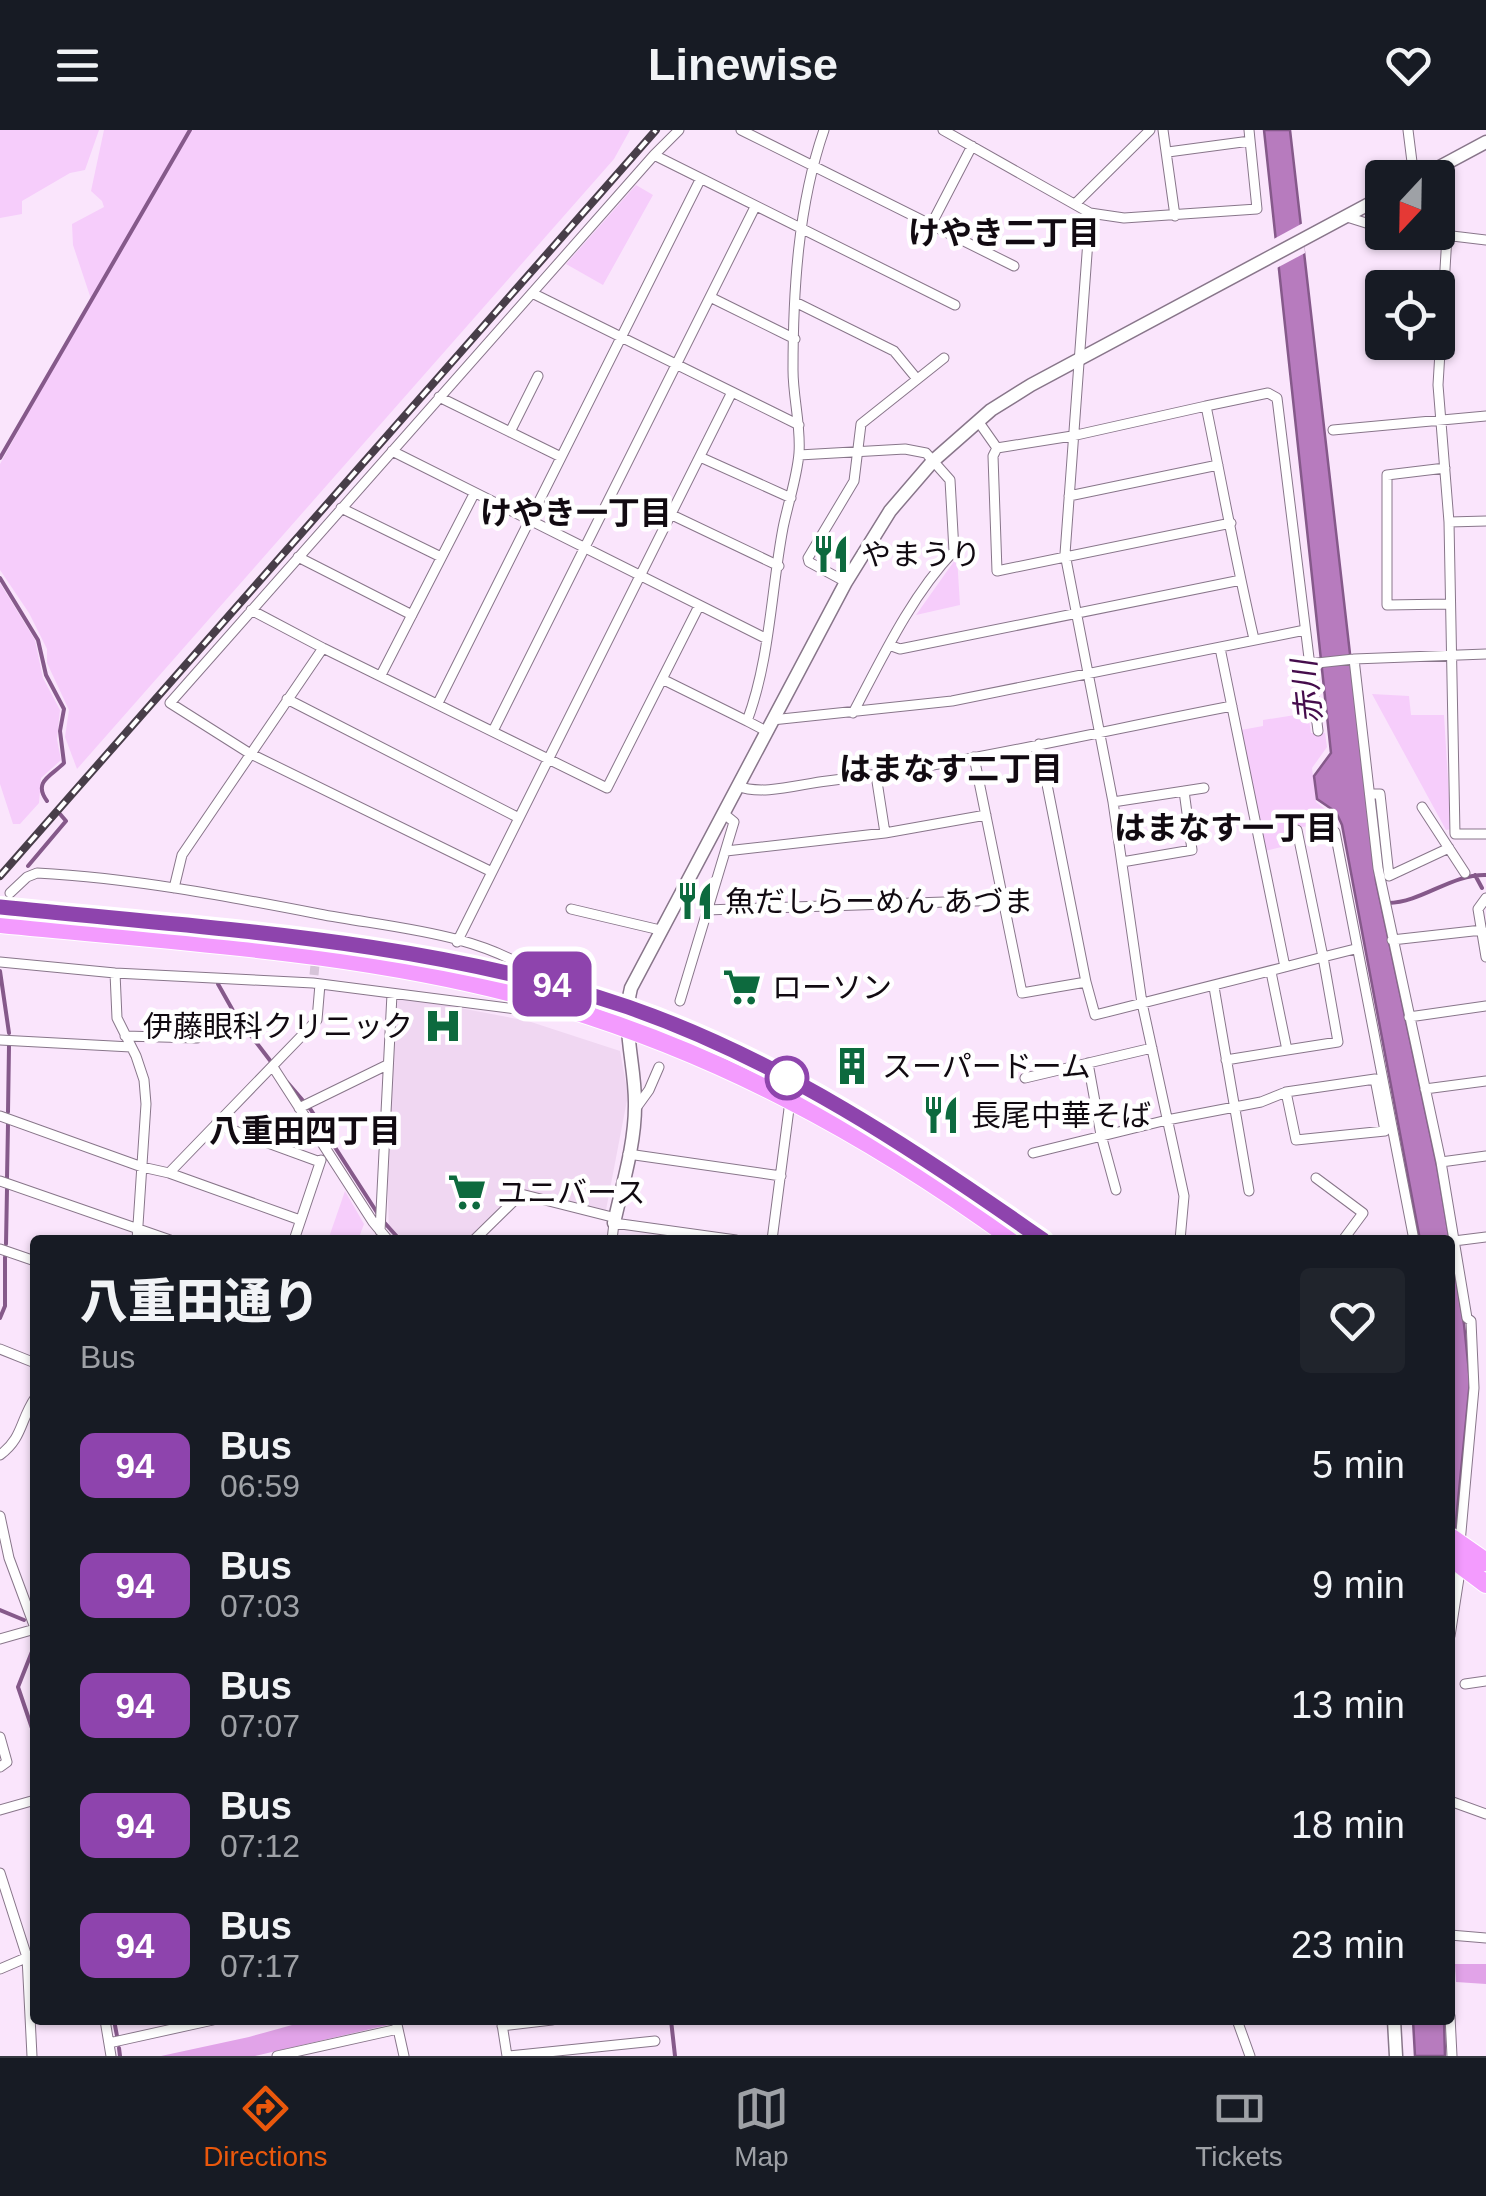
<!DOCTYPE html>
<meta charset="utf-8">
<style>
body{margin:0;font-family:Helvetica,"Noto Sans JP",sans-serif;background:#20242c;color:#f1f3f6;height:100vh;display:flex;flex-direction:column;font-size:38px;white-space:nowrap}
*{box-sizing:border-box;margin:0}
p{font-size:32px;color:#9ea1a6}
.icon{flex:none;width:55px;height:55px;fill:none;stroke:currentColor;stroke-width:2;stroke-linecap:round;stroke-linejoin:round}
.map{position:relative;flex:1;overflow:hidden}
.panel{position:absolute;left:30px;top:1105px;width:1425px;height:790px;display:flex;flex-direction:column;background:#171b24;border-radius:10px;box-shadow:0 2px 8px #0004}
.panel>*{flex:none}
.badge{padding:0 20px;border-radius:15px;font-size:35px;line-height:65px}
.needle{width:65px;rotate:202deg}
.controls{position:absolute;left:1365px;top:30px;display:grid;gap:20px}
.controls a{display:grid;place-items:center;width:90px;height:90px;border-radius:10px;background:#171b24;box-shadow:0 2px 8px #0004;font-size:50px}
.map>.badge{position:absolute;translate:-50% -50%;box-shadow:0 0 0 5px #fff}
.round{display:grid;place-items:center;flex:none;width:105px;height:105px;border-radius:10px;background:#20242c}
.summary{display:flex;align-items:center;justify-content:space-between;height:170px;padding:0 50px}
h1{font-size:48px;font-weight:800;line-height:75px}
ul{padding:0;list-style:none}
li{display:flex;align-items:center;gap:30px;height:120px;padding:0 50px}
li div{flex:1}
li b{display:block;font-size:38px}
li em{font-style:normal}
li .badge{min-width:110px;font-weight:700;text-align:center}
header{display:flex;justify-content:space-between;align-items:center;height:130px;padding:0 50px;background:#171b24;font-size:45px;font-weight:800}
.tab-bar{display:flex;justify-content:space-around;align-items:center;height:140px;border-top:2px solid #363941;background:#171b24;font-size:28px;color:#9ea1a6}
.tab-bar a{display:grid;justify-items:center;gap:5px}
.tab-bar .on{color:#ea580c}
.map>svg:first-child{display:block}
.built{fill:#f0d7f2}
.green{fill:#f6cdfb}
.forest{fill:#e1a3e8}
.water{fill:#b77bbe;stroke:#85598a;stroke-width:2.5}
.pier{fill:#fae5fc}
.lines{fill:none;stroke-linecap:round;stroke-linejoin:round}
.stream{stroke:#85598a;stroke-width:4}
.street-tunnel{stroke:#d7c4d9;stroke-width:9;stroke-dasharray:9 4.5;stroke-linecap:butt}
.street-casing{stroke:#88768a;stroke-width:11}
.secondary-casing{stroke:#88768a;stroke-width:15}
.highway-casing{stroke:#fff;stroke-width:20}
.street{stroke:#fff;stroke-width:9}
.secondary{stroke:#fff;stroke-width:12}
.highway{stroke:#f39bfe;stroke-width:18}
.rail-casing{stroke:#483e49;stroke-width:8}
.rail{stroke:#fff;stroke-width:4;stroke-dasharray:11;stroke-linecap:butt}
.line-casing{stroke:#fff;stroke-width:22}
.line{stroke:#8e44ad;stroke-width:15}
.stop-dot{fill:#fff;stroke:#8e44ad;stroke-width:5}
.labels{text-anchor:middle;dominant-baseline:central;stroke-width:9;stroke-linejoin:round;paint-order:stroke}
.poi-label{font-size:30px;fill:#110a11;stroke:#fff;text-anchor:start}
.neighbourhood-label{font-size:32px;font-weight:bold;fill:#110a11;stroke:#fff}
.water-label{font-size:32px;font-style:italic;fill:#450c4c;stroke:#fff}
</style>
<header><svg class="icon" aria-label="menu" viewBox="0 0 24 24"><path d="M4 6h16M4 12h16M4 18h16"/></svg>Linewise<svg class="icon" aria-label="heart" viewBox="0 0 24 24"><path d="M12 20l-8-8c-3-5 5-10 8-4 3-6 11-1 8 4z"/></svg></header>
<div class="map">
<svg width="1486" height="1926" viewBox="0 0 1486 1926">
<rect width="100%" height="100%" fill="#fae5fc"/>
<path class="built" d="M402 867 528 891 620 921 628 965 606 1080 518 1058 468 1110H397L389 1102 387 1037 395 873Z"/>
<path class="green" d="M0 0H99L85 40 70 43 22 71V84L0 88Z
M104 0H630L614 29 77 639 65 607 69 580 47 533V519L29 483 0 440V334L91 169 73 115 72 94 104 77 102 71 91 61Z
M636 55 653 65 603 155 566 134Z
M957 427 960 475 916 485Z
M0 453 35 510 43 548 60 580 57 609 61 630 41 648 39 673 20 694H13L0 654Z
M1372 564 1409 566 1411 585H1444L1451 699 1446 700Z
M1308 583 1311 603H1325L1327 617 1312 638 1316 672 1325 679 1328 694 1292 698 1294 714 1265 721 1241 600 1263 596V590Z
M345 1061 364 1094 358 1110H328Z"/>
<path class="forest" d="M1455 1834H1486V1854L1456 1852Z
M310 1890H391L392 1894 255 1926H161L249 1907Z"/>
<path class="water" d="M1264 0H1290L1376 751 1437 1036 1464 1194 1470 1251 1450 1451V1110H1420L1342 695 1336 682 1317 669 1314 646 1331 623Z
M1413 1890H1444L1445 1926H1415Z"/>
<path class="pier" d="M1303 93 1305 123 1273 140 1270 111Z"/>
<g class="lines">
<path class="stream" d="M0 328 190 0
M0 448 38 510 46 545 64 579 60 601 64 633C53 645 32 651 47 671
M28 736 66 691 60 684
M1475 745 1482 758
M1388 773C1423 772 1451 744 1486 745
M0 841 9 903
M218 854 236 886 272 933
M287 952 311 980 378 1084
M8 982 9 916
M7 1048 8 994
M383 1091 400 1110
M6 1114 7 1059
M0 1188 5 1176V1127
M0 1480 24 1490
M35 1514 18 1557 35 1607
M114 1890 117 1906
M671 1890 675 1926
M119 1918 120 1926"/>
<path class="street-tunnel" d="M314 845 316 825"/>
<g class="street-casing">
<path id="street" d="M741 0 1014 136
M943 0 1090 83 1124 88 1257 79 1249 0
M1163 0 1175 86
M1408 0 1414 48
M1168 22 1250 11
M654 25 955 175
M1075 74 1150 0
M1090 83 1065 424 1113 672 1142 873 1184 1066 1180 1110
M1347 87 1382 98
M931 95 972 16
M1419 102 1486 110
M1447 106 1438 255 1449 392 1455 704H1486
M532 163 799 295
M710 167 795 209
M795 172 894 221 917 249
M439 267 561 327
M1206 276 1268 263 1277 268 1318 601
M978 291 997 318
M1333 300 1486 286
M510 302 538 246
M392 321 765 508
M799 325 905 319 926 323 950 350 954 421C911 466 882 528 853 583
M700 327 791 368
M1445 338 1387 345V475L1449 474
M1069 366 1218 335
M341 378 441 427
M672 385 779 436
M1449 392 1486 391
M1231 393 997 441 993 326 997 318 1072 306 1206 276C1222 354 1236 432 1254 509
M298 427 412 485
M846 452 809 432 808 428 854 351 861 294 944 228
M251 480 323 518 607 658 699 476
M889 515 900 519 1241 450
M1354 529 1378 738 1441 1032 1467 1188 1471 1191 1474 1258 1460 1413
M1308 534 1354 529 1486 524
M381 545 474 364
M662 549 747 591
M287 569 519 688
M438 573 700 50
M772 590 952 571 1305 500
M493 601 755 77
M766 601 747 591C770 530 771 461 783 398 788 373 797 348 799 323 801 295 793 268 793 240 793 161 798 75 824 0
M1039 614 1086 852
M974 627 1022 863 1086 852 1095 885 1285 837 1220 518
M876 645 885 703
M737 656C763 666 800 654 827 651 963 634 1097 602 1232 576
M1372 664H1380L1389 746 1449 718
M1113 672 1204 658
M1422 677 1465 743
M1297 700 1323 827 1355 819
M1335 702 1414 1110
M726 721 885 703 986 685
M1122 732 1192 720 1184 661
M492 742 249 623 170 573 654 25 679 0
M174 758 182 725 323 518
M10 763 27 747 37 743C132 748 226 766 319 784 392 798 478 802 539 846
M1486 768 1478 779 1486 827
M571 779 660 800
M706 780 1005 770
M1392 810 1482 800
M457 812 732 262
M0 832 115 843 313 853 516 879 544 876
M1271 842 1287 920 1338 912 1323 827 1285 837
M115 843 117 888 136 926 144 950 146 974 137 1110
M1214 857 1249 1061
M680 871 734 692 723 683
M1409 887 1486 876
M125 906 197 908
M0 910 131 917
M1226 930 1287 920
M1088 933 1101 1005 1116 1060
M273 937 373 1092 388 1110
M1025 948 1152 918
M1425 959 1486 951
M299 978 387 935
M636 978 649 960 659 937
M0 986 142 1037 169 1043 317 890 320 854
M216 994 320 1032
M1033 1023 1167 990 1261 972 1286 962 1375 949 1385 1001 1296 1010 1286 962
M628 1024 781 1046
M1441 1032 1486 1026
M169 1043 300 1090
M1316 1048 1363 1083 1343 1110
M0 1051 170 1110
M380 1101 392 864
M294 1110 321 1030
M474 1110 521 1064 616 1088
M612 1110 614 1093 736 1110
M772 1110 790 971
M1454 1111 1486 1107
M0 1119 35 1131
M0 1219 35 1233
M0 1325C23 1308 20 1290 35 1268
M0 1386 9 1428 35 1498
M1450 1506 1461 1435
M0 1509 35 1499
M1465 1554 1486 1551
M0 1607 7 1632 0 1637
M1450 1671 1486 1684
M0 1680 35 1670
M0 1743 27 1827 32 1926
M1450 1805 1486 1808
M0 1839 35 1824
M1450 1886 1452 1926
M105 1890 111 1926
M396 1890 404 1926
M1237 1890 1250 1926
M502 1894 507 1926
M502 1896 552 1890
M109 1913 213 1890
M277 1926 398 1899
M509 1926 655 1911"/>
</g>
<g class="secondary-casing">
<path id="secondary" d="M1419 48 1486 12
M614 1093C622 1056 635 1015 635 976 636 936 621 898 631 858L846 452 890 381 933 331 991 280 1031 255 1382 67
M1394 1890 1396 1926"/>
</g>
<g class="highway-casing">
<path id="highway" d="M0 777C210 799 426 809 627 878 778 929 914 1018 1043 1110
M0 794C179 812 364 821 538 870 714 920 867 1003 1014 1110
M1450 1407 1486 1432
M1450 1427 1486 1454"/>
</g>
<use href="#street" class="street"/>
<use href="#secondary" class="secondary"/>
<use href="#highway" class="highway"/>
<g class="rail-casing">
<path id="rail" d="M0 746 656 0"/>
</g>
<use href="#rail" class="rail"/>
</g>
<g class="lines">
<g class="line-casing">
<path id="line" d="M0 777C210 799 426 809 628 877 778 929 914 1019 1043 1110"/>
</g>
<use href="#line" class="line"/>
</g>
<defs>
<g id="restaurant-bare" transform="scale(3)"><path d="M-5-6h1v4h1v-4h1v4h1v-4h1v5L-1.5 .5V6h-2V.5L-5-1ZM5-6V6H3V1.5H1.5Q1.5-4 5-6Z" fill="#0d6a3e" stroke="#fff" stroke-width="2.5" paint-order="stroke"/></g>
<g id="supermarket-bare" transform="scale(3)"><path d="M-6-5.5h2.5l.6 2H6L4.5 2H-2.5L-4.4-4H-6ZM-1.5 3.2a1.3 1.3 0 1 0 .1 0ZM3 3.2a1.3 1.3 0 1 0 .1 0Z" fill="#0d6a3e" stroke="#fff" stroke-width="2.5" paint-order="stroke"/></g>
<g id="hospital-bare" transform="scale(3)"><path d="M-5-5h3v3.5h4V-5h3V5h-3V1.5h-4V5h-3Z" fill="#0d6a3e" stroke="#fff" stroke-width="2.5" paint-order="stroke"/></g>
<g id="building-bare" transform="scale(3)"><path d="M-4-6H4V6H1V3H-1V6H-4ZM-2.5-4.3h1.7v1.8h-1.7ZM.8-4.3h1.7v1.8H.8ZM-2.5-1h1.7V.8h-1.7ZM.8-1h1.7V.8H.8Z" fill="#0d6a3e" stroke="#fff" stroke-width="2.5" paint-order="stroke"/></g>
</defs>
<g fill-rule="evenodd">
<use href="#restaurant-bare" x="831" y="424"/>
<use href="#restaurant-bare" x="695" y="771"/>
<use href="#supermarket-bare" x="742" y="857"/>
<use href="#hospital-bare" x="443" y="896"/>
<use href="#building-bare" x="852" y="936"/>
<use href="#restaurant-bare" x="941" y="985"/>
<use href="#supermarket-bare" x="467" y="1062"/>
</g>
<circle class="stop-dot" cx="787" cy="948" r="20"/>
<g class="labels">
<g class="poi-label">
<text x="861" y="424">やまうり</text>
<text x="725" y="771">魚だしらーめん あづま</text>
<text x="772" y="857">ローソン</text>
<text x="413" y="896" text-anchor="end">伊藤眼科クリニック</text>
<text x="882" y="936">スーパードーム</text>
<text x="971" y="985">長尾中華そば</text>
<text x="497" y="1062">ユニバース</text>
</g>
<g class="neighbourhood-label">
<text x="1004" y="103">けやき二丁目</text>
<text x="576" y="383">けやき一丁目</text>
<text x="951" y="639">はまなす二丁目</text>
<text x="1226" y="698">はまなす一丁目</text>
<text x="305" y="1001">八重田四丁目</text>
</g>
<g class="water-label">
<text transform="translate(1307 562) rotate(-96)">赤川</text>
</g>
</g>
</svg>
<div class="controls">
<a><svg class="needle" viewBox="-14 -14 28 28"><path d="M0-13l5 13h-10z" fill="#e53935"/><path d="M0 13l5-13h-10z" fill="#9ea1a6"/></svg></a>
<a><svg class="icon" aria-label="locate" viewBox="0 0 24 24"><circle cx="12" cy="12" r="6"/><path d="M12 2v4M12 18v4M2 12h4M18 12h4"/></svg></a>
</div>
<b class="badge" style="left:552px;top:854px;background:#8e44ad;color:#fff">94</b>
<section class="panel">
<div class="summary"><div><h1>八重田通り</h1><p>Bus</p></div><a class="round"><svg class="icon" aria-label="heart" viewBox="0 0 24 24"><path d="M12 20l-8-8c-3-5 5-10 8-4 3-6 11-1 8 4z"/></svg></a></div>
<ul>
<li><span class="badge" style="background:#8e44ad;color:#fff">94</span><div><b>Bus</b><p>06:59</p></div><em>5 min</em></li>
<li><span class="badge" style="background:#8e44ad;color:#fff">94</span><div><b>Bus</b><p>07:03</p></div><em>9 min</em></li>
<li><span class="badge" style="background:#8e44ad;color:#fff">94</span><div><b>Bus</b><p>07:07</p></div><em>13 min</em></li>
<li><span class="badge" style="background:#8e44ad;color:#fff">94</span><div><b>Bus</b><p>07:12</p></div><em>18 min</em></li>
<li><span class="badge" style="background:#8e44ad;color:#fff">94</span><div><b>Bus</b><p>07:17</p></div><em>23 min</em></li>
</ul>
</section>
</div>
<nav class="tab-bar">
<a class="on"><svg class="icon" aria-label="directions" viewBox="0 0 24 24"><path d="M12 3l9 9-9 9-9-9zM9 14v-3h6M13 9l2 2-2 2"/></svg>Directions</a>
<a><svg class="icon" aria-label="map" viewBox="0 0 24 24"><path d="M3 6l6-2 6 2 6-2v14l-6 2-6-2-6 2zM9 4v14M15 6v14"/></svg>Map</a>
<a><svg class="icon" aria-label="tickets" viewBox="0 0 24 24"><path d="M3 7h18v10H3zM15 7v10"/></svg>Tickets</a>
</nav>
